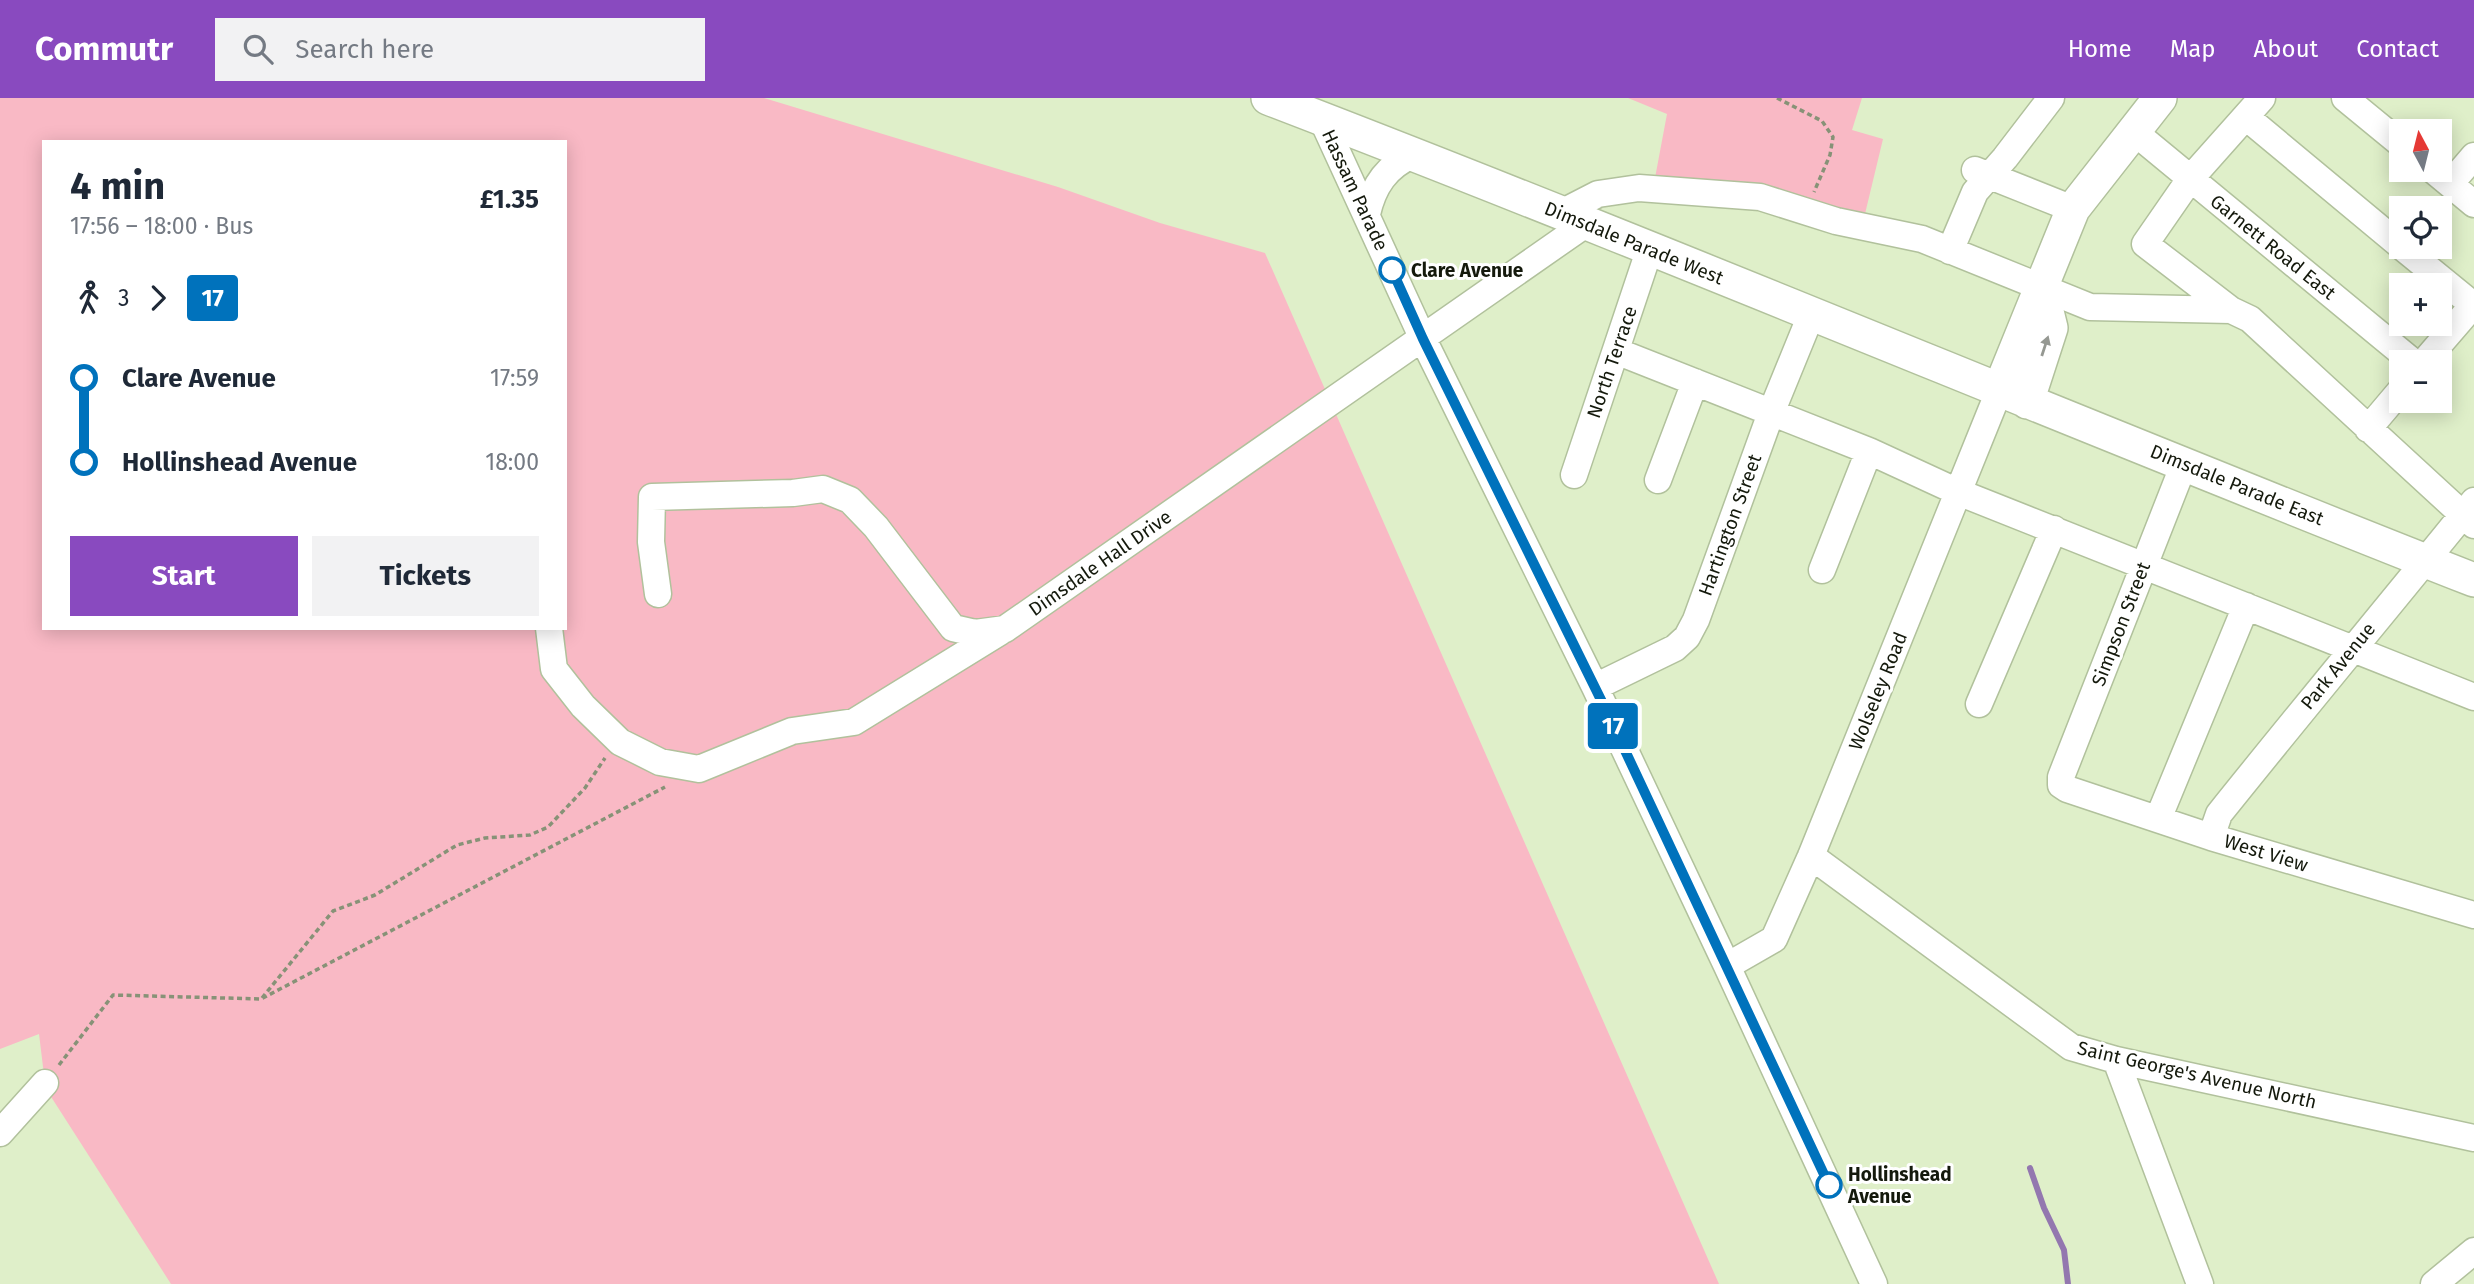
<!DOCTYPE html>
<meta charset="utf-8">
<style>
body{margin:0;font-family:"Fira Sans",sans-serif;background:#f2f2f3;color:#1f2937;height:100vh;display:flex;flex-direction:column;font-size:26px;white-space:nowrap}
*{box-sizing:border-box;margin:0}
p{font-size:23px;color:#747a83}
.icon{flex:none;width:38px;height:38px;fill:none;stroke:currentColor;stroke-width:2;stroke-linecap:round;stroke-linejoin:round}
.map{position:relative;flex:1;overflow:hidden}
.details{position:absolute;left:42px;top:42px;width:525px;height:490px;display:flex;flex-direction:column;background:#fff;border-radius:0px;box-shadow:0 4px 18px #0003}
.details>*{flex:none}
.badge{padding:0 14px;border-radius:5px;font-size:24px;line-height:46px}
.needle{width:46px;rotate:353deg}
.fabs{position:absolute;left:2389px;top:21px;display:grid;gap:14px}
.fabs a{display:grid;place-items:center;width:63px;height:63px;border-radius:0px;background:#fff;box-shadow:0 4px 18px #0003;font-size:35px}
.map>.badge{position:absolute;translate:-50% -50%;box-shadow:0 0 0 4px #fff}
.legs{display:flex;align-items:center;gap:10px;height:77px;padding:0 28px;font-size:23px}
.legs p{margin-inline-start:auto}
.headline{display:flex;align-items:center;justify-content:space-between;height:119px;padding:0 28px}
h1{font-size:38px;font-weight:700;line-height:52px}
.button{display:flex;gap:14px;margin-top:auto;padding:14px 28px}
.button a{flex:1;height:80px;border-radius:0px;background:#894abf;color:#fff;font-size:28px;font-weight:700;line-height:80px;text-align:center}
.button a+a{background:#f2f2f3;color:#1f2937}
ul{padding:0 28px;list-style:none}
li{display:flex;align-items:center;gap:24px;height:84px;font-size:26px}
li i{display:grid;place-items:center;width:10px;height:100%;margin:0 9px;background:currentColor}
li i::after{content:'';width:18px;height:18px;margin:-9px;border:5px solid;border-radius:50%;background:#fff}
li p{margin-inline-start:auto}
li:first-child i{background:linear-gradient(#0000 50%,currentColor 0)}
li:last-child i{background:linear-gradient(currentColor 50%,#0000 0)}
header{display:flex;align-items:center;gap:42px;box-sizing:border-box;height:98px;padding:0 35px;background:#894abf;color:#fff}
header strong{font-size:33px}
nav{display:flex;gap:38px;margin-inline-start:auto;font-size:24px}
.search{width:490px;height:63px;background:#f2f2f3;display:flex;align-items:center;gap:18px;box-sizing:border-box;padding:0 24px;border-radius:0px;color:#747a83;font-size:26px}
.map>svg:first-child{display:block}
.green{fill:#f9b9c5;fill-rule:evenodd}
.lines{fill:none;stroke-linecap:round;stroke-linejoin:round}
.stream{stroke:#9377af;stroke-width:6}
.minor-casing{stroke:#b1c19c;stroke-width:29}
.major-casing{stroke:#b1c19c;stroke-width:36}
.path{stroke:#879277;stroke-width:3.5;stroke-dasharray:5 3.5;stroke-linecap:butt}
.minor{stroke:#fff;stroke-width:26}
.major{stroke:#fff;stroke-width:33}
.oneway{fill:#959892}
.line-1-casing{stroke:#fff;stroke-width:16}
.line-1{stroke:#0072bc;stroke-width:10}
.stop-1-dot{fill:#fff;stroke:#0072bc;stroke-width:3.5}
.labels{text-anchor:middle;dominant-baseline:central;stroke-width:6;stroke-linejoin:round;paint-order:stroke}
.street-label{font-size:19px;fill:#14190c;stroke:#fff}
.stop-label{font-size:19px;font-weight:bold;fill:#14190c;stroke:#fff;text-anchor:start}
</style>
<header>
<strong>Commutr</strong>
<div class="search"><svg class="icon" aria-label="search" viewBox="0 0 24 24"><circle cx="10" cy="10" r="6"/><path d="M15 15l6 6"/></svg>Search here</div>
<nav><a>Home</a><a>Map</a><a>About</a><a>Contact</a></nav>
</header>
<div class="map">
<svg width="2474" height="1186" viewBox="0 0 2474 1186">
<rect width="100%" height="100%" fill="#dfefc9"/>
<path class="green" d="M0 0H764L1058 89 1160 125 1265 155 1719 1186H171L48 994 45 985 39 936 0 951ZM44 44H565V530H44Z
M1628 0H1862L1852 32 1883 41 1864 120 1655 80 1667 16Z"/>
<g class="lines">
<path class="stream" d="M2030 1070 2044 1110 2064 1152 2068 1186"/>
<g class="minor-casing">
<path id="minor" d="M2345 0 2401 46
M2246 19 2401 148
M1322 21 1423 241 1595 589 1727 868 1874 1186
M2133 33 2413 264
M1975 72 2073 111
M2433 72 2474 106
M2450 86 2474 58
M1561 115 1598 96 1639 90 1760 99 1836 123 1922 141 2090 209 2231 212 2250 221 2474 427
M1367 116C1373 89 1386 68 1413 57
M2402 149 2473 207
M1950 153 1975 94 2005 60 2051 0
M2231 212 2145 146 2190 81 2262 0
M1616 253 1869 353 1958 394 2474 599
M2424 264 2474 206
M2368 331 2401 292
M2184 366 2061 679V687L2067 691 2211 739 2474 817
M1574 377 1650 150
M1658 382 1695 284
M1822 472 1869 353
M658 496 651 444 652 399 793 395 823 391 850 402 876 429 953 530 975 535 1005 531 1587 125
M549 530 554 571 583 608 620 644 660 664 699 671 792 633 854 624 1000 534
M1595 589 1675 550 1687 539 1696 522 1771 315 1811 217
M1979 606 2054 431
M2158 721 2246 508
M2211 739 2219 716C2303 611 2389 508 2474 403
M1811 758 2071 949 2116 962 2474 1040
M1727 868 1774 841 1811 758 1999 293
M2116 962 2200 1186
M0 1035 45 985
M2434 1186 2474 1153"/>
</g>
<g class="major-casing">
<path id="major" d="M1268 0C1672 155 2071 324 2474 482
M1999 293 2073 111 2160 0
M2027 304 2051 230 2042 193"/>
</g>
<path class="path" d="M1777 0 1822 23 1833 39 1830 57 1814 94
M262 900 333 813 375 797 457 747 485 740 530 737 548 729 585 690 605 660
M59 967 113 897 261 901 665 689"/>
<use href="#minor" class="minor"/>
<use href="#major" class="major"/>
</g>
<defs><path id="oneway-solid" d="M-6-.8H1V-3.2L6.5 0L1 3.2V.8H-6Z" transform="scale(1.75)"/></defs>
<use class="oneway" href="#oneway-solid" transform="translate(2045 248) rotate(-72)"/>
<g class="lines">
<g class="line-1-casing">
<path id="line-1" d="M1392 172 1423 241 1606 612 1829 1087"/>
</g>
<use href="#line-1" class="line-1"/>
</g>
<g class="stop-1-dot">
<circle cx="1392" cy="172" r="12"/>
<circle cx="1829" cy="1087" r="12"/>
</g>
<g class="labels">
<g class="street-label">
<text transform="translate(1355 92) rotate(65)">Hassam Parade</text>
<text transform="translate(1634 145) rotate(22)">Dimsdale Parade West</text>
<text transform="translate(2273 149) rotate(39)">Garnett Road East</text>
<text transform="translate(1612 264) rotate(-71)">North Terrace</text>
<text transform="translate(2237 387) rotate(22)">Dimsdale Parade East</text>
<text transform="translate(1730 427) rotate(-70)">Hartington Street</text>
<text transform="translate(1100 465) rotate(-35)">Dimsdale Hall Drive</text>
<text transform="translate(2121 526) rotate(-69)">Simpson Street</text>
<text transform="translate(2338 568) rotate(-51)">Park Avenue</text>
<text transform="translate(1878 593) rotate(-68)">Wolseley Road</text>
<text transform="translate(2266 755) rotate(17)">West View</text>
<text transform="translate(2197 977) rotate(13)">Saint George's Avenue North</text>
</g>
<g class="stop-label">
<text x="1411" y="172">Clare Avenue</text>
<text x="1848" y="1076">Hollinshead<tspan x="1848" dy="22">Avenue</tspan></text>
</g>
</g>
</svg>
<div class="fabs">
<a><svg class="needle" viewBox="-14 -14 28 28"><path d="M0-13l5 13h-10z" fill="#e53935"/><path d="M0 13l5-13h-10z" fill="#747a83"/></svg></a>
<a><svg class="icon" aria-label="locate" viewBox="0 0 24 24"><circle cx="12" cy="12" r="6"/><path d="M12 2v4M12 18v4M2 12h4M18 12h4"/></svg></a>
<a>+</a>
<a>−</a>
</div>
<b class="badge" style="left:1613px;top:628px;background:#0072bc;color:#fff">17</b>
<section class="details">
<div class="headline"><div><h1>4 min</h1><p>17:56 – 18:00 · Bus</p></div><b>£1.35</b></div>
<div class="legs"><svg class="icon" aria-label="walk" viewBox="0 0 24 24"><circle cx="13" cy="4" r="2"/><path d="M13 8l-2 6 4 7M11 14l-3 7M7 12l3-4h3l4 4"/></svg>3<svg class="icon" aria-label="forward" viewBox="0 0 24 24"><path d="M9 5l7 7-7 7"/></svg><b class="badge" style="background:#0072bc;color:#fff">17</b></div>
<ul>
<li><i style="color:#0072bc"></i><b>Clare Avenue</b><p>17:59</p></li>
<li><i style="color:#0072bc"></i><b>Hollinshead Avenue</b><p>18:00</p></li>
</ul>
<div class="button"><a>Start</a><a>Tickets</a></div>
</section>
</div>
